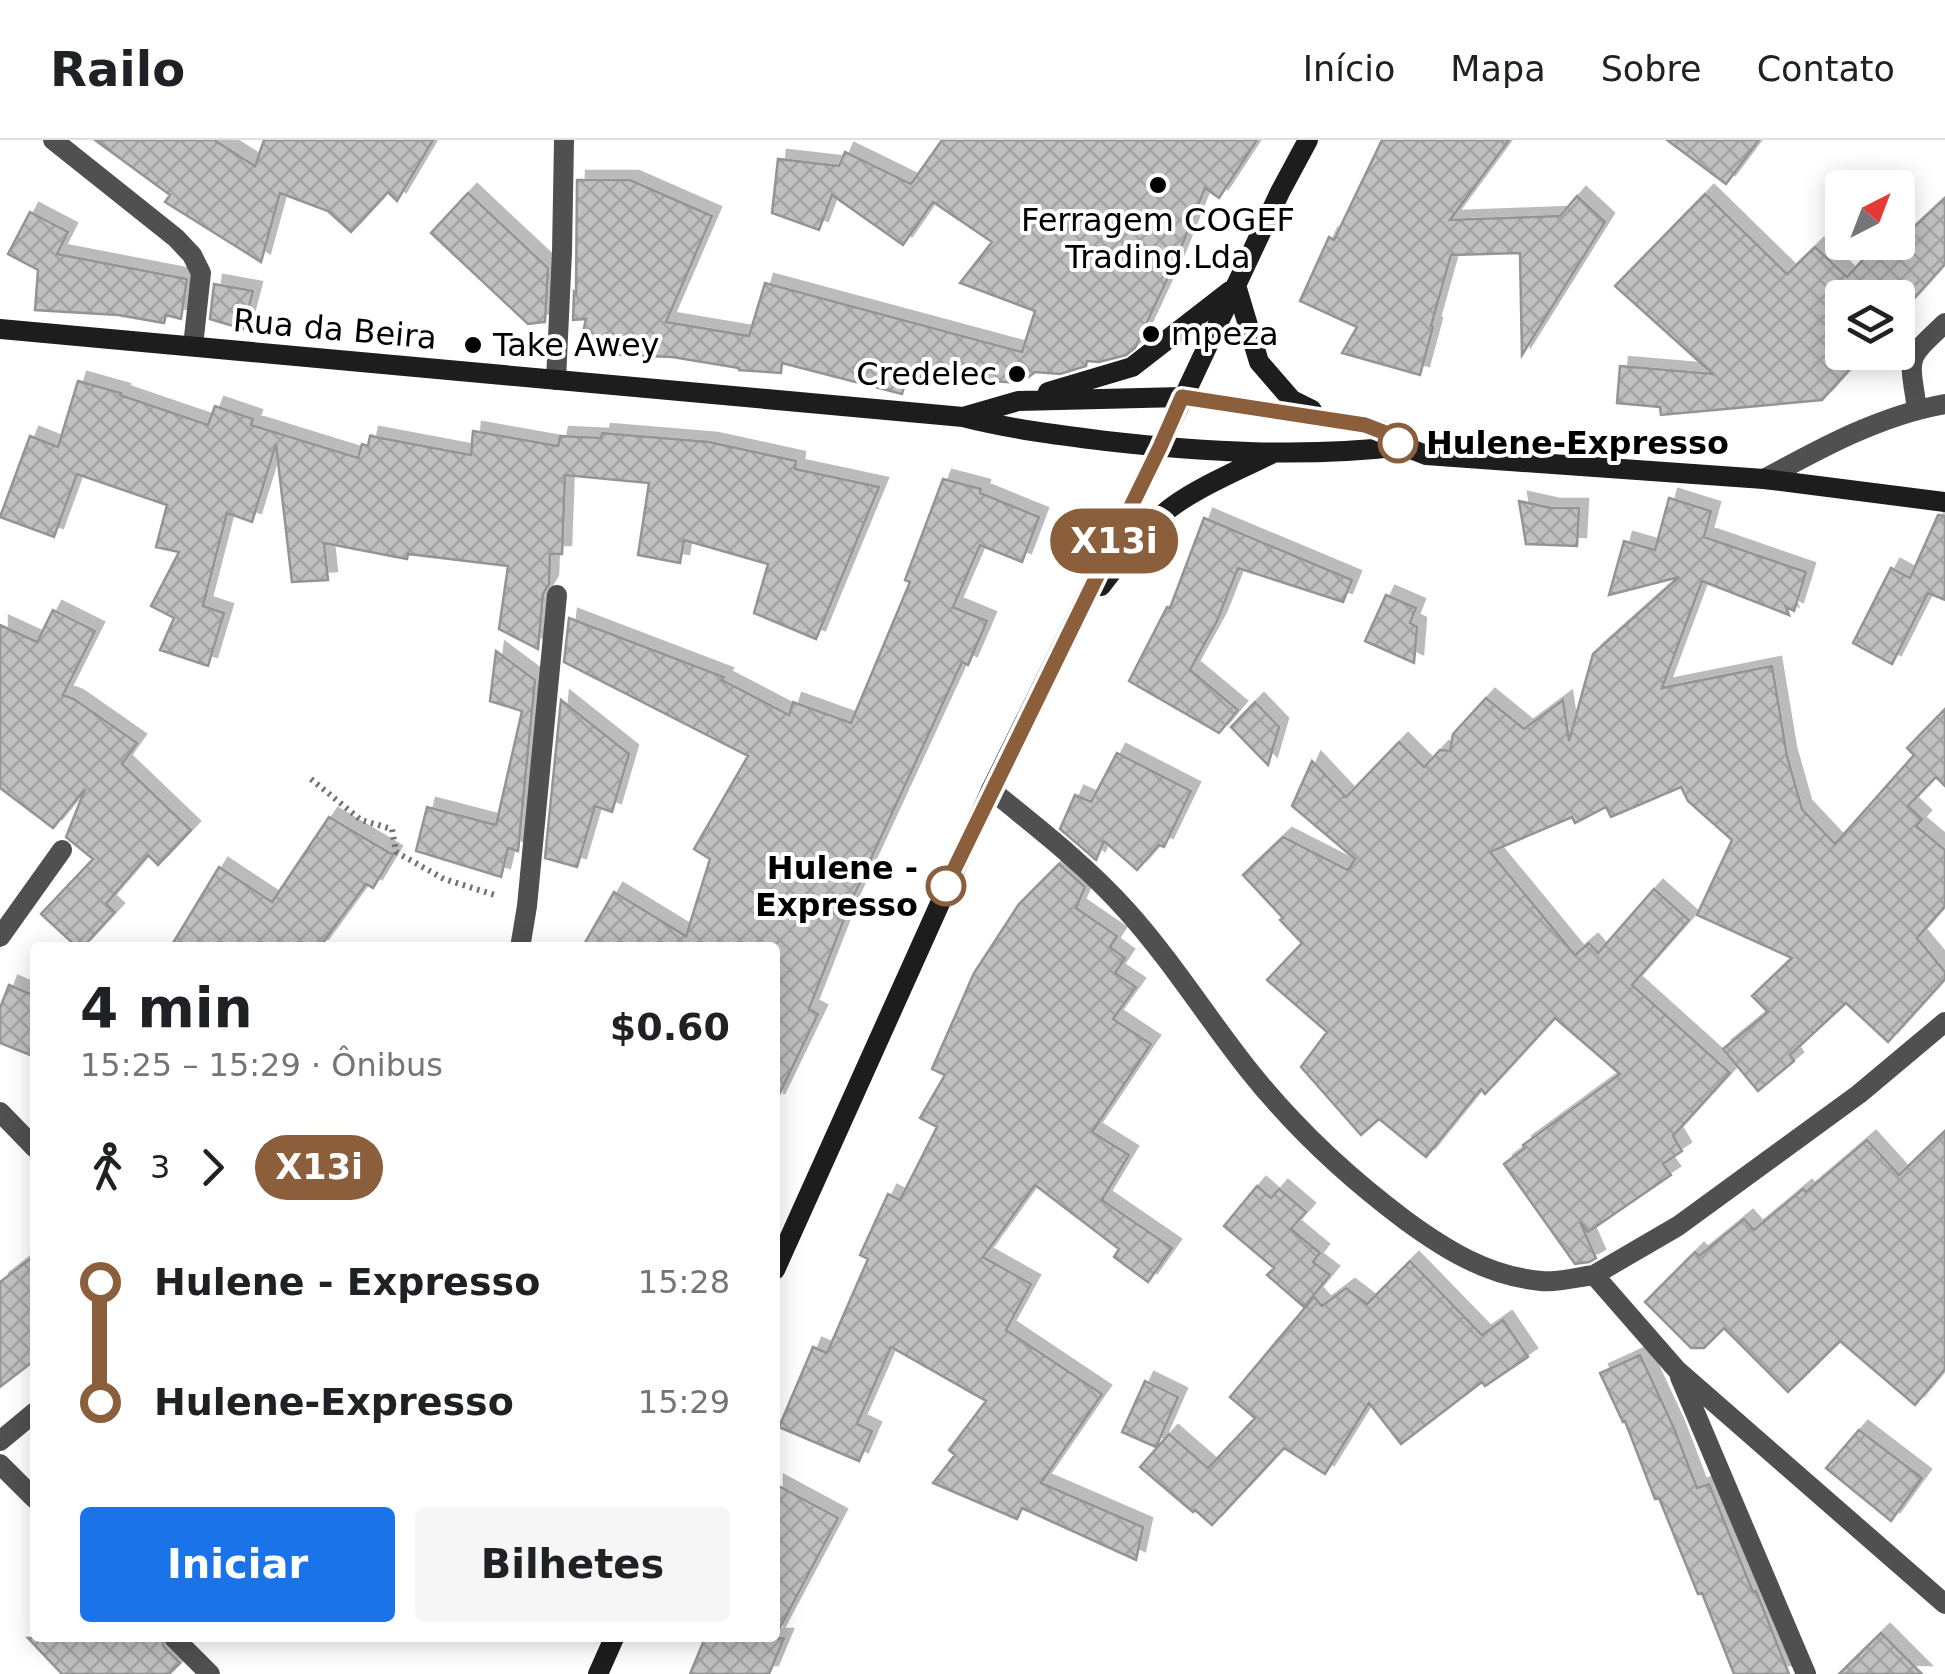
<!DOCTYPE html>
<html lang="pt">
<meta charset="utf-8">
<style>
body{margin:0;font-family:"DejaVu Sans",sans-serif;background:#f6f6f6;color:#202124;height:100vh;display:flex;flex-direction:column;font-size:38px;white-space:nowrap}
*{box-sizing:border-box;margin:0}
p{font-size:32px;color:#757577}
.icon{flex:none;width:55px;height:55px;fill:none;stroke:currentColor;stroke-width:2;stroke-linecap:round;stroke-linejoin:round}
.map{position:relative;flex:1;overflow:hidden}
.side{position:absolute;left:30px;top:802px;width:750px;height:700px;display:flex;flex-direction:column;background:#fff;border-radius:10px;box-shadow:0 5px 25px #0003}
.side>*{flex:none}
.badge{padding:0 20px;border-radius:32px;font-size:35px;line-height:65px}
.needle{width:65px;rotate:42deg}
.tools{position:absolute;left:1825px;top:30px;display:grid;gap:20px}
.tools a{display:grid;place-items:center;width:90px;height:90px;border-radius:10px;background:#fff;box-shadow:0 5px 25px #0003;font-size:50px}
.map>.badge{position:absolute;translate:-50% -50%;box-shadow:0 0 0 5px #fff}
.legs{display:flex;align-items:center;gap:15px;height:110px;padding:0 50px;font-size:32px}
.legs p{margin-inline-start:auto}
.summary{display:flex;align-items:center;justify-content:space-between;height:170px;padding:0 50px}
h1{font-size:55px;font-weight:800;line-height:75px}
.action{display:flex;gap:20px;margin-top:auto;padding:20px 50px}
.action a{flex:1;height:115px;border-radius:10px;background:#1a73e8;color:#fff;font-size:40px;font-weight:800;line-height:115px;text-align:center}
.action a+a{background:#f6f6f6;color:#202124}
ul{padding:0 50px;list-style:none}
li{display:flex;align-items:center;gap:35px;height:120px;font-size:38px}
li i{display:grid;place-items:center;width:15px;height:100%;margin:0 12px;background:currentColor}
li i::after{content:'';width:25px;height:25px;margin:-12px;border:8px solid;border-radius:50%;background:#fff}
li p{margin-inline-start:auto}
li:first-child i{background:linear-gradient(#0000 50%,currentColor 0)}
li:last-child i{background:linear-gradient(currentColor 50%,#0000 0)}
header{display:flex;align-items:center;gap:60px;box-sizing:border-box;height:140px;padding:0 50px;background:#fff;border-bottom:2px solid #e0e0e0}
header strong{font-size:48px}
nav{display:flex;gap:55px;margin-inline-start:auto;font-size:35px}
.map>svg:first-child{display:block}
.building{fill:url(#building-cross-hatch);stroke:#949494;stroke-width:2.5;filter:url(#shadow)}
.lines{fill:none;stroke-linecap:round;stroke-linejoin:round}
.path{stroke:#727272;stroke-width:6;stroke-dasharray:2.5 5;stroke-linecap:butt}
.street{stroke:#505050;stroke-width:20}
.secondary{stroke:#1d1d1d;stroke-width:20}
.line-1-casing{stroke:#fff;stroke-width:22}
.line-1{stroke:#8b5e3c;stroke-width:15}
.poi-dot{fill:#000;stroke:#fff;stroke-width:4}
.stop-1-dot{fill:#fff;stroke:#8b5e3c;stroke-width:5}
.labels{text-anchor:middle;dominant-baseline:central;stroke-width:8;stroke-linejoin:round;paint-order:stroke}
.poi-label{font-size:32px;fill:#000;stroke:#fff;text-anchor:start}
.street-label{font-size:32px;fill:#000;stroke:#fff}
.stop-label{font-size:32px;font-weight:bold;fill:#000;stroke:#fff;text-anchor:start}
</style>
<header>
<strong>Railo</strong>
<nav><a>Início</a><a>Mapa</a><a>Sobre</a><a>Contato</a></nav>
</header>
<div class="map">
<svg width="1945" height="1534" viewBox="0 0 1945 1534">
<defs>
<pattern id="building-cross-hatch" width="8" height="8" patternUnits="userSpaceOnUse" patternTransform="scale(2.5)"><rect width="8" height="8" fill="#c0c0c0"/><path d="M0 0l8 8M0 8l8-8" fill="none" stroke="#a3a3a3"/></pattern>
<filter id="shadow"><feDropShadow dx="9" dy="-9" stdDeviation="0" flood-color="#0004"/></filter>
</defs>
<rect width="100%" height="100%" fill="#fff"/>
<path class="building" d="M95 0H214L255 26 264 0H433L397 61 388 52 351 92 328 71 280 53 261 122 165 62 170 55Z
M942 0H1257L1219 58 1205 48 1177 118 1135 208 1126 215 1099 222 1087 221 1086 226 1060 234 1035 232 1021 243 907 236 902 254 782 223 781 233 739 230V228L672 217 596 214 599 201 582 197 586 179 573 180 574 152 576 154 577 40H630L712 76 666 182 749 196 765 143 1022 212 1035 171 960 143 992 102 933 62 903 105 832 55 819 90 772 73 778 19 839 26 845 12 911 44Z
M1382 0H1509L1450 80 1560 76 1577 56 1605 82 1522 215 1520 113 1451 115 1431 186 1433 187 1420 235 1342 213 1357 187 1300 161 1329 97 1334 100Z
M1667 0H1759L1726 44Z
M468 53 548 128 545 182 528 184 431 93Z
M1705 54 1787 134 1815 107 1847 137 1879 102H1898L1945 58V124L1898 176V158H1842V212H1865L1822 260 1661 275 1660 267 1617 263 1620 226 1713 234 1615 146Z
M30 72 68 92 57 114 187 139 181 179 166 175 164 183 118 175 35 170 38 130 8 114Z
M214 144 253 151 243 189 210 179Z
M78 241 121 253 120 255 208 285 215 266 253 279 251 285 358 318 362 304 368 306 370 296 471 315 473 291 558 306 560 296 601 298 602 293 709 302 796 321 795 329 879 347 816 499 754 473 768 424 684 400 680 423 638 415 649 343 565 335 562 414H550L549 444 543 454 538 509 499 489 508 426 408 414 407 419 324 403 328 440 292 442 276 304 252 382 227 373 203 466 224 473 208 526 160 510 174 478 151 466 179 412 156 407 167 365 77 334 54 397 0 377 30 296 58 307Z
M943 339 981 349 980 353 1039 377 1022 422 980 405 953 467 987 481 968 525 962 522 850 764 809 869 818 874 775 963V808H582L614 752 686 796 710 719 694 709 748 616 564 522 569 478 724 537 722 540 789 575 793 562 851 583 910 442 905 440Z
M1669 358 1711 371 1704 397 1806 432 1794 471 1786 467 1789 475 1702 441 1662 548 1772 526 1787 616 1802 669 1835 704 1914 615 1907 608 1945 569V646L1936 637 1908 666 1922 679 1916 686 1945 710V766L1917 798 1945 832V839L1888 902 1846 863 1790 915 1794 921 1758 951 1723 909 1768 872 1752 856 1792 818 1697 775 1732 700 1688 661 1681 647 1611 677 1606 667 1575 683 1572 677 1490 712 1575 815 1589 803 1598 813 1654 749 1689 780 1632 845 1730 933 1673 996 1682 1011 1663 1024 1671 1035 1588 1092 1580 1082 1596 1118 1589 1122 1575 1124 1504 1024 1525 1008 1523 1005 1620 934 1555 878 1485 954 1481 949 1426 1017 1379 979 1361 995 1301 927 1327 892 1267 840 1302 803 1280 780 1283 778 1243 735 1283 697 1348 730 1355 719 1292 666 1312 621 1346 657 1399 602 1424 627 1440 610 1450 611 1453 594 1486 558 1524 589 1563 560 1569 601 1593 514 1679 437 1609 455 1624 401 1655 410Z
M1519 361 1551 368H1579L1577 406 1526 404Z
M1938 375 1945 376V460L1928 453 1892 524 1853 503 1891 428 1910 438Z
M1204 378 1352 440 1343 462 1238 428 1217 481 1190 530 1238 570 1219 593 1129 541 1167 467 1170 468Z
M1386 455 1416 468 1410 483 1417 487 1414 523 1365 501Z
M53 470 95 491 63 555 74 559 137 603 122 624 191 690 158 725 148 715 106 764 115 772 82 808H78L41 774 93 719 66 697 85 649 53 688 0 648V485L37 502Z
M496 511 535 540 518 711 508 708 501 737 416 711 427 667 496 685 522 571 490 561Z
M561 560 629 614 612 672 595 666 577 727 545 718Z
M1255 562 1279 587 1268 625 1231 587Z
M1117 613 1191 651 1164 707 1159 705 1137 730 1104 701 1096 720 1060 689 1075 655 1091 662Z
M329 677 393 715 373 748 366 744 319 808H170L219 727 272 762Z
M1059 724 1085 747 1076 768 1117 796 1110 807 1125 818 1115 833 1136 847 1113 879 1151 904 1092 992 1129 1015 1102 1060 1172 1108 1148 1142 1114 1117 1119 1109 1035 1045 983 1117 1031 1144 1006 1190 1102 1254 1041 1343 1143 1387 1136 1420 1022 1368 1017 1379 933 1343 955 1315 949 1310 986 1261 891 1207 857 1284 872 1291 859 1321 779 1287 813 1207 827 1213 868 1119 860 1115 888 1054 900 1060 937 987 920 978 945 935 932 929 974 833 1019 764Z
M9 845 35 856V917L0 903V868Z
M1945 991V1229L1915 1265 1840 1201 1788 1252 1724 1188 1704 1208H1691L1645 1162 1695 1112 1699 1116 1744 1079 1754 1090 1803 1049 1806 1052 1867 1000 1899 1035Z
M1257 1046 1271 1058 1279 1049 1306 1072 1291 1089 1320 1113 1313 1122 1330 1135 1304 1167 1267 1135 1274 1128 1224 1086Z
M35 1115V1220L0 1247V1142Z
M1410 1121 1482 1195 1503 1180 1528 1217 1485 1246 1482 1242 1401 1304 1369 1263 1325 1334 1284 1308 1212 1385 1195 1370 1193 1372 1140 1327 1169 1294 1208 1328 1255 1278 1230 1257 1314 1157 1322 1166 1346 1148 1367 1164Z
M1640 1215 1674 1288 1697 1348 1709 1344 1753 1452 1756 1451 1766 1476 1789 1534H1734L1702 1453 1698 1454 1659 1358 1655 1359 1625 1281 1623 1282 1600 1233Z
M1145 1241 1178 1257 1156 1307 1122 1292Z
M1859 1290 1922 1338 1891 1381 1826 1328Z
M775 1344 838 1378 775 1497Z
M1881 1493 1922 1534H1839Z
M28 1498H161L164 1507 180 1523 169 1534H62Z
M705 1498H784L769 1534H690Z"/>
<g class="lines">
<path class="path" d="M311 639 361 680 392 689 396 712 444 739 498 756"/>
<path class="street" d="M53 0 176 98 192 115 201 133 193 206
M556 240 562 112 564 0
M1917 269C1909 214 1905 221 1945 183
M1764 339C1821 308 1881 275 1945 264
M991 650C1038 688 1087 726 1127 771 1171 820 1206 876 1247 928 1292 985 1346 1036 1405 1080 1446 1110 1488 1136 1541 1141 1558 1143 1577 1137 1594 1135L1677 1230 1945 1464
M0 797 62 710
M520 808 527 766 557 455
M0 972 35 1008
M1594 1135 1678 1086 1859 954 1945 882
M1680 1237 1806 1534
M0 1301 35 1272
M0 1324 35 1359
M174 1498 210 1534"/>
<path class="secondary" d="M1236 145 1259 222 1292 260 1312 270
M0 189 963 277C1010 289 1058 295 1106 301 1204 312 1304 318 1403 306
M1048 252 1132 227 1230 151
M966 276 1018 261 1182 257 1365 285 1383 291 1403 306 1426 315 1764 339 1945 362
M1101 446C1120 422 1139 394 1163 374 1190 350 1240 330 1273 313
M775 1130 991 650 1160 307 1280 52 1308 0
M598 1534 614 1498"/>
</g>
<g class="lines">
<g class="line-1-casing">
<path id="line-1" d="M946 746 1160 307 1182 257 1365 285 1383 292 1398 303"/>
</g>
<use href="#line-1" class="line-1"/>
</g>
<g class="poi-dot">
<circle cx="1158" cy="45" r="10"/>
<circle cx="1151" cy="194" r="10"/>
<circle cx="473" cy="205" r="10"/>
<circle cx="1017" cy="234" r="10"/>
</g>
<g class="stop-1-dot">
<circle cx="1398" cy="303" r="18"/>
<circle cx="946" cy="746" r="18"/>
</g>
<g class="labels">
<g class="poi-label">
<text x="1158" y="80" text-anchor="middle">Ferragem COGEF<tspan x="1158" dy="37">Trading.Lda</tspan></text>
<text x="1171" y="194">mpeza</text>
<text x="493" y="205">Take Awey</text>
<text x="997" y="234" text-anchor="end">Credelec</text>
</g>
<g class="street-label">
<text transform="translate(335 189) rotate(5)">Rua da Beira</text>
</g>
<g class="stop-label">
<text x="1426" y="303">Hulene-Expresso</text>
<text x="918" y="728" text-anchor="end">Hulene -<tspan x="918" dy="37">Expresso</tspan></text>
</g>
</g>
</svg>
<div class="tools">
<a><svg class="needle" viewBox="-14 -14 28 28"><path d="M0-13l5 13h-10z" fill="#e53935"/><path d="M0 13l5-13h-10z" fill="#757577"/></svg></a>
<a><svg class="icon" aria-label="layers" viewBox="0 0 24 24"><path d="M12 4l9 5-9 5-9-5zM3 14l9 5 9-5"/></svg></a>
</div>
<b class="badge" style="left:1114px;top:401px;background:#8b5e3c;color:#fff">X13i</b>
<section class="side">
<div class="summary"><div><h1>4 min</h1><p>15:25 – 15:29 · Ônibus</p></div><b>$0.60</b></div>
<div class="legs"><svg class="icon" aria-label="walk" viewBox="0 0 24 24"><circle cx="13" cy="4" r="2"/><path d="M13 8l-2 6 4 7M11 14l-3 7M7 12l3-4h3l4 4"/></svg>3<svg class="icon" aria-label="forward" viewBox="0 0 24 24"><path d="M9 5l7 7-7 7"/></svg><b class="badge" style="background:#8b5e3c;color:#fff">X13i</b></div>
<ul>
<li><i style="color:#8b5e3c"></i><b>Hulene - Expresso</b><p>15:28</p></li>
<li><i style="color:#8b5e3c"></i><b>Hulene-Expresso</b><p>15:29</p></li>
</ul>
<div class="action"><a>Iniciar</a><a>Bilhetes</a></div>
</section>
</div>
